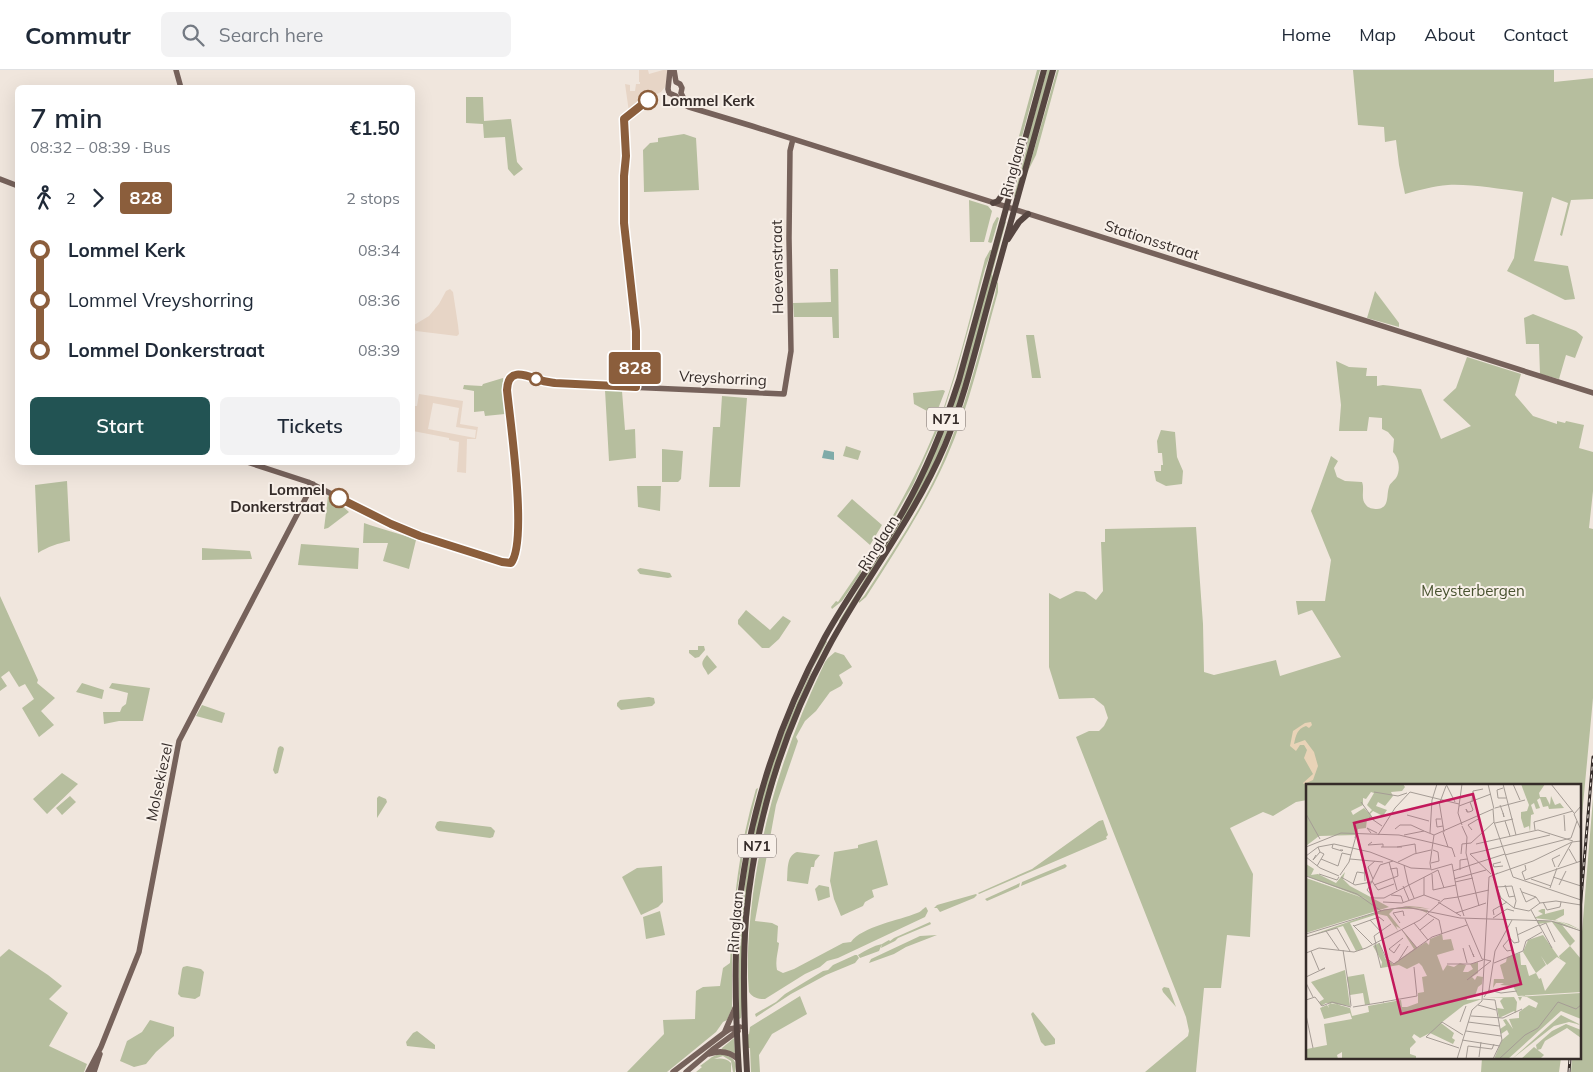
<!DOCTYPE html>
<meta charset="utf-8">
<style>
body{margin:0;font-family:Mulish,sans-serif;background:#f2f2f3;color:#1f2937;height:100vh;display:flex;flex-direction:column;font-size:19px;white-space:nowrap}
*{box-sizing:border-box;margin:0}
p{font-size:16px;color:#747a83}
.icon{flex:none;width:28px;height:28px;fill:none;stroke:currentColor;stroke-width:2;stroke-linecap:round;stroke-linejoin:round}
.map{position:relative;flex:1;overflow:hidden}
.side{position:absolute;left:15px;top:15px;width:400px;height:380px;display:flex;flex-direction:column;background:#fff;border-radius:8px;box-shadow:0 5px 20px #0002}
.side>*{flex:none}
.badge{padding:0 10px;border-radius:4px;font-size:18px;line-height:32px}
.map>.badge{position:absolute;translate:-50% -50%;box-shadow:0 0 0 2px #fff}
.legs{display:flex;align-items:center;gap:8px;height:55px;padding:0 15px;font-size:16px}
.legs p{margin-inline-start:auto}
.headline{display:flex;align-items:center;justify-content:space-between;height:85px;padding:0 15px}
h1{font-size:28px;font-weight:600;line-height:38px}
.action{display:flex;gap:10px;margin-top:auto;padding:10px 15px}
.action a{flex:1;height:58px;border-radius:8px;background:#225353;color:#fff;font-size:20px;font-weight:600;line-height:58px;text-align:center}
.action a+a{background:#f2f2f3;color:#1f2937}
ul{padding:0 15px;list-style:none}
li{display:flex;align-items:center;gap:18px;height:50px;font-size:19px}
li i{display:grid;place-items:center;width:8px;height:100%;margin:0 6px;background:currentColor}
li i::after{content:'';width:12px;height:12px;margin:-6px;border:4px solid;border-radius:50%;background:#fff}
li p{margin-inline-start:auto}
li:first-child i{background:linear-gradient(#0000 50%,currentColor 0)}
li:last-child i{background:linear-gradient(currentColor 50%,#0000 0)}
header{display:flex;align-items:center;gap:30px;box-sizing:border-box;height:70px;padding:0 25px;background:#fff;border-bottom:1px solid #e0e1e3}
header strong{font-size:24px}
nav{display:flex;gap:28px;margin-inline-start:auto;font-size:18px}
.search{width:350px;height:45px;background:#f2f2f3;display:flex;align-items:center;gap:12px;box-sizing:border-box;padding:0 18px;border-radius:8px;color:#747a83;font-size:19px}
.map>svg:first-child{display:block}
.green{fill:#b6be9e}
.sand{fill:#e9d3b7}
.plaza{fill:#e7d5c6;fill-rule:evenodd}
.water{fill:#7faba9}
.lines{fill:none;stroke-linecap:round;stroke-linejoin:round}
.major{stroke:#76625b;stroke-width:5.5}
.highway{stroke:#564641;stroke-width:6}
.rail-casing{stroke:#352c29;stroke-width:3}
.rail{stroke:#f8f0e9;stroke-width:1;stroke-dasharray:4;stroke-linecap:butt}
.line-1-casing{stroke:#fff;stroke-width:11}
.line-1{stroke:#8b5e3c;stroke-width:8}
.stop-1-dot{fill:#fff;stroke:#8b5e3c;stroke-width:2.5}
.labels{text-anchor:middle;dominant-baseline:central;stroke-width:4;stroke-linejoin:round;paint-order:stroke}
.shield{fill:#f8f0e9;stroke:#706763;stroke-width:1}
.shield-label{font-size:14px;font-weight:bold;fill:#352c29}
.stop-label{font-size:15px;font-weight:bold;fill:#352c29;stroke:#f8f0e9;text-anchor:start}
.street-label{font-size:15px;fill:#352c29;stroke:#f8f0e9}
.park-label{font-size:15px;fill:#48522f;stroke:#f8f0e9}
.inset-road{fill:none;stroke:#a59c95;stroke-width:1}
.view{fill:#c2185b;fill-opacity:0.15;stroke:#c2185b;stroke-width:2.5}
.inset-edge{fill:none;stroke:#352c29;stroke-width:2.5}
</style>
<header>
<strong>Commutr</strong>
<div class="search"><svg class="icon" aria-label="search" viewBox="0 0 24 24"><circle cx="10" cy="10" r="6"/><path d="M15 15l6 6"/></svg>Search here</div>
<nav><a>Home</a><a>Map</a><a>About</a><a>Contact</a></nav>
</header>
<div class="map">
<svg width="1593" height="1002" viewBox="0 0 1593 1002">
<rect width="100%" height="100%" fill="#f0e6dd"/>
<path class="green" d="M1037 0H1040L1018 81V70Z
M1047 0H1051L1015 127 1014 126 1027 77 1028 68Z
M1057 0H1059L1036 85 1028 101Z
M1353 0H1554V12L1593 8V129L1571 130 1562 166 1560 165 1568 133 1552 127 1534 191 1568 196 1575 229 1565 230 1507 201 1514 188 1523 122C1498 119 1473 114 1448 115 1434 116 1419 120 1405 124L1399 95 1396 70 1385 72 1384 57 1358 55Z
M466 27H483L484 51 511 49 517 92 523 99 514 106 508 99 505 67 484 68 483 54 466 53Z
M684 64 696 68 699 120 644 122 643 80 650 73 658 72V68Z
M969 130 988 136 992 141 984 172H970Z
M997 147 999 148 992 172 991 173 988 172 993 154Z
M1005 151 1006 152 992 204 993 209C976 267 963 327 939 382 912 442 874 497 840 552L839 551 863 512 938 375Z
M990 180H992L985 199 957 300 938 359 913 415 887 460 867 492 868 486C898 440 924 392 943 340 960 291 972 240 985 189Z
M830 199H838L839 268H833L832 247H794L793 233 831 232Z
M997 212 998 213V222C982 278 970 335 946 389 924 438 895 482 866 527L859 533V531L864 526C891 484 920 442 941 395 965 341 979 282 995 225Z
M1375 221 1399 253V257L1367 248Z
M1533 244 1576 261 1583 267 1575 288 1566 285 1559 309 1540 304 1539 274H1526L1524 248Z
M1034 265 1041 308H1032L1026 265Z
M1467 287 1521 304 1515 325 1533 346 1557 354V351L1565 353 1566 351 1584 355 1579 378 1593 382V421L1589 458 1593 459V628L1579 778V716H1307V730L1296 732 1273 746 1263 742 1230 758 1253 804 1250 867 1227 865 1221 918H1204L1196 1002H1145L1188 966 1189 961 1186 947 1076 667 1089 661H1099L1104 656 1108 648 1104 636 1094 628 1059 629 1049 597V523L1060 529 1076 521 1085 522 1096 530 1103 521 1101 472H1105V459L1196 457 1203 554 1204 602 1214 605 1276 590 1280 606 1341 587 1312 540 1298 545 1296 531H1325L1331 490 1311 441 1331 386 1338 391 1334 398 1337 407 1345 411 1362 412C1365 419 1360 429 1366 435 1368 438 1373 439 1377 439 1390 438 1386 426 1389 417 1390 413 1394 411 1396 408 1401 400 1399 388 1393 382L1394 369 1388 362 1382 359V348L1369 347 1367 361H1339L1341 335 1336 291 1349 297 1367 298 1366 306H1377V316L1383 315 1421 319 1441 369 1471 356 1443 330 1456 318Z
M503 308 505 344 485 346 484 341 474 342V321L463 319 464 315 482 316 483 314Z
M605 320 622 321 625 360 635 359 636 388 609 391Z
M943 320 945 321 938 339H931L927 341 914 334 913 323Z
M722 326 747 328 740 417H709L713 357H720Z
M1161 360 1175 362 1177 387 1183 401 1182 414 1166 416 1156 411 1154 401H1161V395H1163L1162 383H1158L1157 371Z
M846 376 861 381 858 390 843 386Z
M662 379 683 381 681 409 678 412H662Z
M67 411 70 471C59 473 47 477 38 483L35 415Z
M637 416H661L660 441 638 437Z
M328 426 339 433 349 442 328 458 324 459Z
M852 429 882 455 870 475 837 446Z
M364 453C381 459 399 463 416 470L409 499 383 491 388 473H363Z
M301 474 359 478 358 499 298 495Z
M202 478 250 481 252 489 202 490Z
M640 498 670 503 672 507 668 508 640 504 637 500Z
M860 500H861V503L842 531 832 539 831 537 836 531 838 532Z
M0 526 38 610 37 613 55 628 41 641 54 655 39 667 22 638 34 629 25 614 19 617 9 601 1 607 7 616 0 621Z
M746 540 770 560 783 546 791 551 779 569 769 578H762L738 554V550Z
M826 570 827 572 813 598 802 626 755 776 741 948 739 949C737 859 745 767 776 682 791 644 808 607 826 570Z
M698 576H704L705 580 699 587 695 588 689 583V580H698Z
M835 582 844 585 852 597 839 605 843 613 841 616 830 622 816 641 805 651 796 667 798 671 776 735 755 851 772 853 778 856 777 872 779 873C778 883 775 890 777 900L783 903 794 899 843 873 851 872C861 857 900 850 917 843 921 842 922 839 926 837L928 841 925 847 838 888 827 891 820 897 805 904 765 929C758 929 753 928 749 922 746 890 749 856 753 824 764 741 789 667 825 592L828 588Z
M707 585 717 597 708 605C704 596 698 595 707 585Z
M82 613 104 620 102 629 76 622Z
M112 613 150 618 143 651H119L104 654 103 642H120L122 637 126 634 128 623 109 618Z
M649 627 654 628 655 633 652 636 621 640 617 636V633L620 630Z
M202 635 225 643 222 653 196 646Z
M280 676 283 677 284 679 278 703 275 704 273 700 278 678Z
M62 703 78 714 47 744 33 729Z
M758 718 747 762 736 827 732 888V938L727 950 723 952 716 962 667 1002H627L664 964 663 950 695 949 696 921 703 917 720 916 723 898 730 893C733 834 739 775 756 719Z
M70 726 76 732 62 745 56 738Z
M379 726 386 729 387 732 377 748V728Z
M1593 728V1002H1571L1572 988H1579V898Z
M1103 750 1108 765 1106 767 1107 769 979 824 978 823 1032 799 1099 751Z
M440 751 491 757 495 761 493 767 490 768 438 761 436 759 435 757 437 752Z
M877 770 888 815 872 820 874 827 865 832 863 836 841 846 834 829 830 811 834 782 858 778V775Z
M797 782 820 785 815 791 814 797H811L808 814 787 811C788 800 786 786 797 782Z
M1065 794 1067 796 1065 798 1021 816 1022 812Z
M662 796 663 832 658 837 641 845 622 807 637 798Z
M1020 813 1019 817 987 831 985 829Z
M819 815 829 817 830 827 818 831 815 819Z
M976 824 977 825 974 828 940 842 937 838H934L937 835Z
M660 841 665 865 646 869 643 847Z
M930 852 931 854 929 855 898 868 895 871 881 878 882 874 889 870 890 871 894 868Z
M937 865 906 877 894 884 869 893 871 889 920 866Z
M882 874 879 881 860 888 858 885C866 880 873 876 882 874Z
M9 879 48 905 62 916 49 929 68 943 49 976 87 994 84 1002H0V887Z
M855 885H857L859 888 855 893 826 905 791 924 756 947 755 944 776 932 785 924 823 901 828 900 833 895Z
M187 896 201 899 204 902 200 926 195 929 181 927 178 924 182 899 183 897Z
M1164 917 1169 918 1176 937 1163 922 1162 919Z
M800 926 807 944 772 964 759 985 760 1002H751L750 978H748L747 965 749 964 750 957Z
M1033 942 1055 969V974L1045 976 1041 972 1031 944Z
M150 950 174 957V966L156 982 146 994 134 997 120 991 127 971 142 962Z
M417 961 435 975V979L407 976 406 972 413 963Z
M734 968 735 983 721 980 722 978Z
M721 983C732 987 738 990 735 1002H733L731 991 723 986 714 989C721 988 726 988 731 993V1002H696L702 997 700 996 712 987Z
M1482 988H1561L1559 1002H1481Z"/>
<path class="sand" d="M1311 652 1312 655 1309 658 1306 656C1297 659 1296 665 1294 674L1305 670 1314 682 1318 696 1313 710 1304 714 1303 713 1313 704 1304 688 1307 680 1304 675H1300L1296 681 1290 676 1293 661 1305 653Z"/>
<path class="plaza" d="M639 0H648L649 4 663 0H669L666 16 661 22 640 32 629 42 625 14 630 15V21H635L636 14H640V12H639Z
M450 219 453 222 458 255 459 264 457 266 416 261 413 258 414 255 429 246 439 234 446 221Z
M419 324 463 331 460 354 478 357 476 369H467L466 403 457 402 459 372 449 370V368L413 361V336H417ZM433 333 459 338 456 357 476 360 475 368 428 359Z"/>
<path class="water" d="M824 380 834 382V390L822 388Z"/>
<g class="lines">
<path class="major" d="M176 0 181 18
M670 0 668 19 669 23 676 26 680 32 689 37 752 56 1593 323
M674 0 676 12 680 14 682 18 681 23
M681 23 684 29 693 36
M0 109 18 116
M247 392 308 412 377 447 420 466 502 492 511 493 514 488 516 481 518 420 507 320 508 312 512 306C524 302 545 313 560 314L784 324 791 281 789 168 790 81 793 69
M725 961 735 938
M709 984C720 980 730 982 738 989
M88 1002 101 977 139 882 179 671 313 414
M94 1002 100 984
M673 1002 724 963 730 959 740 957
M686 1002 712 980 738 961"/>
<path class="highway" d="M993 133 998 131 1010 113 1012 112
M1008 169 1019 152 1028 144
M739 1002C736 954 734 906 737 858 745 756 776 657 825 567 848 525 877 487 901 445 926 402 944 357 959 310L1044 0
M747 1002C744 950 742 899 746 847 755 753 783 661 828 578 865 509 914 448 945 375 966 324 978 269 993 216 1013 144 1033 72 1053 0"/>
<g class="rail-casing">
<path id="rail" d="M1579 852 1593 687
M1569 1002 1570 988"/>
</g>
<use href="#rail" class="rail"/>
</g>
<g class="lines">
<g class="line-1-casing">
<path id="line-1" d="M339 428 391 454 420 466 502 492 511 493C528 472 510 351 507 320 508 297 525 305 540 310 545 312 550 312 555 313L636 317V261L624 153V106L626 86 624 49 648 30"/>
</g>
<use href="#line-1" class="line-1"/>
</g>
<g class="stop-1-dot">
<circle cx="648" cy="30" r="9"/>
<circle cx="536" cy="309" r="6"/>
<circle cx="339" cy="428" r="9"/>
</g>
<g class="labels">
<g class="shield">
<rect x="927" y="337.5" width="38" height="23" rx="4"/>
<rect x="738" y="764.5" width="38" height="23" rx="4"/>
</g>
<g class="shield-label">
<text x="946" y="349">N71</text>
<text x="757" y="776">N71</text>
</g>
<g class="stop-label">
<text x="662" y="30">Lommel Kerk</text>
<text x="325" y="419" text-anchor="end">Lommel<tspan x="325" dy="17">Donkerstraat</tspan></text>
</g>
<g class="street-label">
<text transform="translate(1013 97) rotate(-75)">Ringlaan</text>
<text transform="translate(1152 170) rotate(18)">Stationsstraat</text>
<text transform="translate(777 197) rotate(-91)">Hoevenstraat</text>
<text transform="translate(723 308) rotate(3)">Vreyshorring</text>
<text transform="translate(878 473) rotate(-58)">Ringlaan</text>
<text transform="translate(159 712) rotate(-78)">Molsekiezel</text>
<text transform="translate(735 852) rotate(-85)">Ringlaan</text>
</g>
<g class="park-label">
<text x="1473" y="520">Meysterbergen</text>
</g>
</g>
<g transform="translate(1306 714)">
<rect width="275" height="275" fill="#f0e6dd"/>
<path d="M0 0H97L99 3 96 7 85 8 87 12 79 22 72 18 70 22 81 26 77 32 67 27 64 30 66 34 61 35 60 44 52 45 51 51 13 52 0 62ZM65 8 68 9 61 21 66 26 63 29 58 24 47 31 45 27 57 21V14L60 15ZM215 0H239L233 9 234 13H240L244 21 245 12 249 21 254 19 258 24 243 25 242 22 237 23 234 14 231 16 234 24 230 25 228 19 225 21 228 30 225 31 224 48 223 42 218 44 215 34V28L221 27 223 21ZM0 80 8 85 5 91 12 90 30 99 39 88 37 95 44 102 83 123 0 149V94L63 116 0 92ZM103 122 114 123 124 125 104 123 122 126 121 129 112 125H88L83 130 95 145 90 142 92 147 81 132 72 130 44 139 57 165 50 167 37 142 0 153 76 126ZM236 125H239V130L258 125V131L249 136 263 140 275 146 253 137 228 134 237 130 232 127ZM231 136 254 138 275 147 256 141 269 157 264 162 275 175V208L212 212 207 202 194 201 198 199H190L187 204 188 195H198L194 181 200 178 201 173 214 169 215 181H220L223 192 230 189 217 168 222 156 237 151 254 175 253 172 264 162 246 138 232 140ZM235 172 241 181 251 173 260 179 239 207 235 194 233 195 230 189 240 181ZM96 146 111 164 120 158 123 161 124 155 136 150 137 156 145 155 148 166 131 171 137 187 141 181 148 183 154 179 160 181 157 188H162L167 185 164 180 172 178V189L166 193 169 196 171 192 177 193 176 200 172 203 169 212 160 213 161 216 176 215 158 221 135 239 148 249 146 254 149 256 147 260 124 249 114 254 108 250 106 253 110 258 104 264V270L110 272V275H36V268L31 271 32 275H0L1 265 21 261 18 240 46 235 44 229 18 235 14 224 21 221 23 224 22 221 26 219 44 224 46 232 63 228 62 222 95 216 96 223H101L112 219V209L118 208 116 193 121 192 116 182 113 179 101 185 93 181 75 184 76 178 67 162 73 159 79 174 87 180 108 165ZM39 186 44 222 20 219 15 222 13 218 18 215 5 198ZM58 190 64 220 59 221 57 209 44 211 41 193ZM275 209V235L255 227 202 275H188L196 256 203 250 201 246 195 250 194 245 200 241 197 236 200 235 207 245 203 235 213 234V228L223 221 230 224 232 219 221 213H216L214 217 212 213ZM208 213 211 218 210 229 208 227 193 234 191 224 198 225 194 217 197 214H177ZM255 231 275 241 263 238 248 242 206 275ZM260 240 275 246V254L261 244 239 257 235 265 231 266 230 261 246 247ZM228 263 238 271 234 275H215Z" fill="#b6be9e" fill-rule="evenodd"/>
<path class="inset-road" d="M140 0 149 18M182 0 188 25M197 0 210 51M207 0 214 16M245 0 268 29M197 4 191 6 192 14H200M68 8 92 12 101 9M133 17 138 48M55 18 68 36M134 18 140 2M166 18 167 7 177 5M194 21 197 29 198 33 197 29M153 22 185 10M275 22 268 30 275 46M189 24 219 16M162 28 160 25 161 28H163L166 27 167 26 164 18M0 30 14 55M101 31 123 37M258 31 259 47M63 33 76 42M135 35H130L131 43 137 42M199 37 204 52M189 39 207 35M156 41 152 29 156 0M156 42 161 53 160 69M89 45 94 41H105L118 47M166 46 162 41 174 34M229 46 228 38 267 27M137 48 142 63M65 49 61 44 71 49M124 49 126 16 131 0M72 51 89 24 104 8 153 20M98 51 118 47 128 51M265 54 271 37M66 58 62 61 77 60V63M127 59 146 64 149 73M27 60 26 64 36 67 37 66H34M170 60 232 46 267 57M0 63 35 49 93 51 127 59M75 63H91M96 63H91L109 60 110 69M263 65 271 79M160 69 173 122M155 70 156 60 165 59 188 38M164 70 244 51M164 70 185 90M10 71 7 76 14 68 12 63M199 71 265 54M0 72 12 63 28 60 64 68 105 84 124 85M0 73 14 84 33 92M15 75 32 82 36 69 45 71M44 75 77 78M58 76 59 97M83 78 91 106M92 78 108 70 125 66M174 78 199 70M195 78 187 80 188 83 197 82M125 79 133 77 132 68 127 66M98 81 102 99M11 82 18 70 14 68M249 83 246 75 254 71M252 83 266 58M132 86 138 104M154 86V76L161 75M147 87 174 78M13 90 31 96 33 93M126 90 127 106M190 90 227 77 266 58 275 57M34 91 43 78 47 63 50 52V50L49 54M0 92 51 110 75 127M35 93 49 101 65 98M187 93 195 114 208 124 223 127 234 119 250 117 275 121M247 93 275 102M67 95 62 83 69 77M148 95 180 86M225 95 245 102M219 96 275 77M219 96 216 88 220 86 219 81M66 97 72 106 88 100M149 98 167 94M102 99 108 114M47 100 51 88 58 89M68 101 92 92 91 84 84 85M199 101 203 113 209 112M253 101 260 87M97 102 103 116M63 103 61 106 68 114H78L132 86M63 103 74 81 87 77M191 103 206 102 210 117 208 124M214 104 220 118 230 113M244 104 251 84M127 106 150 101M183 106 152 113 146 80 125 86 124 79 128 51 187 25 188 38 207 93 275 116M216 108 230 113 234 119M85 111 95 112 97 118M118 111 134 117M118 111V93M77 118 96 119 118 111M132 118 155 132M237 118 241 126 254 123 255 118M225 126 246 164M150 129 180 119M122 130 133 136 136 150M188 131 187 126 201 118M187 134 201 125 208 127M159 135 176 175 185 177M64 136 75 148M94 139 87 129 97 127 98 132M108 139 122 156M47 141 66 160M48 142 73 133 78 137M233 142 240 139 249 158M96 146 111 164M114 146 128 135M20 147 33 166M0 150 78 126 100 123 154 134 245 137 275 147M211 151 233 141M0 153 31 144 44 167M73 159 80 174 88 180 126 153 161 141M69 160 75 184M70 160 68 152 85 140M163 161 168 173 167 170M157 164 161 179M83 165 97 154M83 165 88 169 94 160M37 166 43 204M5 167 13 186M0 169 13 164 48 168 60 164 114 136 138 115 152 113 158 132M208 171 206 166 201 167 197 162 204 154 208 159 213 158 210 143M93 176 102 162M188 179 217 167 220 157 236 148M141 180H165L177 176M0 193 19 184 15 186M161 196 185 177M0 199 7 213M43 204 45 222M183 206 195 209 211 207M178 213 183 206 189 167 206 136M177 215 189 216 196 256 187 275M0 216 9 213 16 222M77 218 111 212 108 183M172 221 190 226M16 222 26 218 45 223M47 223 78 218M0 231 7 264M165 232 197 234 216 225M154 238 160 222M162 238 193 242M160 247 195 252M156 256 194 262M153 264 120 253 136 238 157 251M173 273 175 258M151 275 166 226 176 217 183 93 192 89M160 275 162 262 186 265 188 260M193 275 219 251 232 244 252 218 270 225 275 221"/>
<path class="view" d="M167 10 215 200 95 230 48 39Z"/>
<rect width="275" height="275" class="inset-edge"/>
</g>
</svg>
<b class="badge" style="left:635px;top:298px;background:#8b5e3c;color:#fff">828</b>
<section class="side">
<div class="headline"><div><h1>7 min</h1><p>08:32 – 08:39 · Bus</p></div><b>€1.50</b></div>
<div class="legs"><svg class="icon" aria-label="walk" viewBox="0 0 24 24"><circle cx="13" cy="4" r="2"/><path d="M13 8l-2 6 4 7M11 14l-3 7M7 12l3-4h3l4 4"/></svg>2<svg class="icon" aria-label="forward" viewBox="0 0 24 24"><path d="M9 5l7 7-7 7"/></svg><b class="badge" style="background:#8b5e3c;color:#fff">828</b><p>2 stops</p></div>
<ul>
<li><i style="color:#8b5e3c"></i><b>Lommel Kerk</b><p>08:34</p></li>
<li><i style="color:#8b5e3c"></i><span>Lommel Vreyshorring</span><p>08:36</p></li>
<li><i style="color:#8b5e3c"></i><b>Lommel Donkerstraat</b><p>08:39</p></li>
</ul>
<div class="action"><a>Start</a><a>Tickets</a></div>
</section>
</div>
